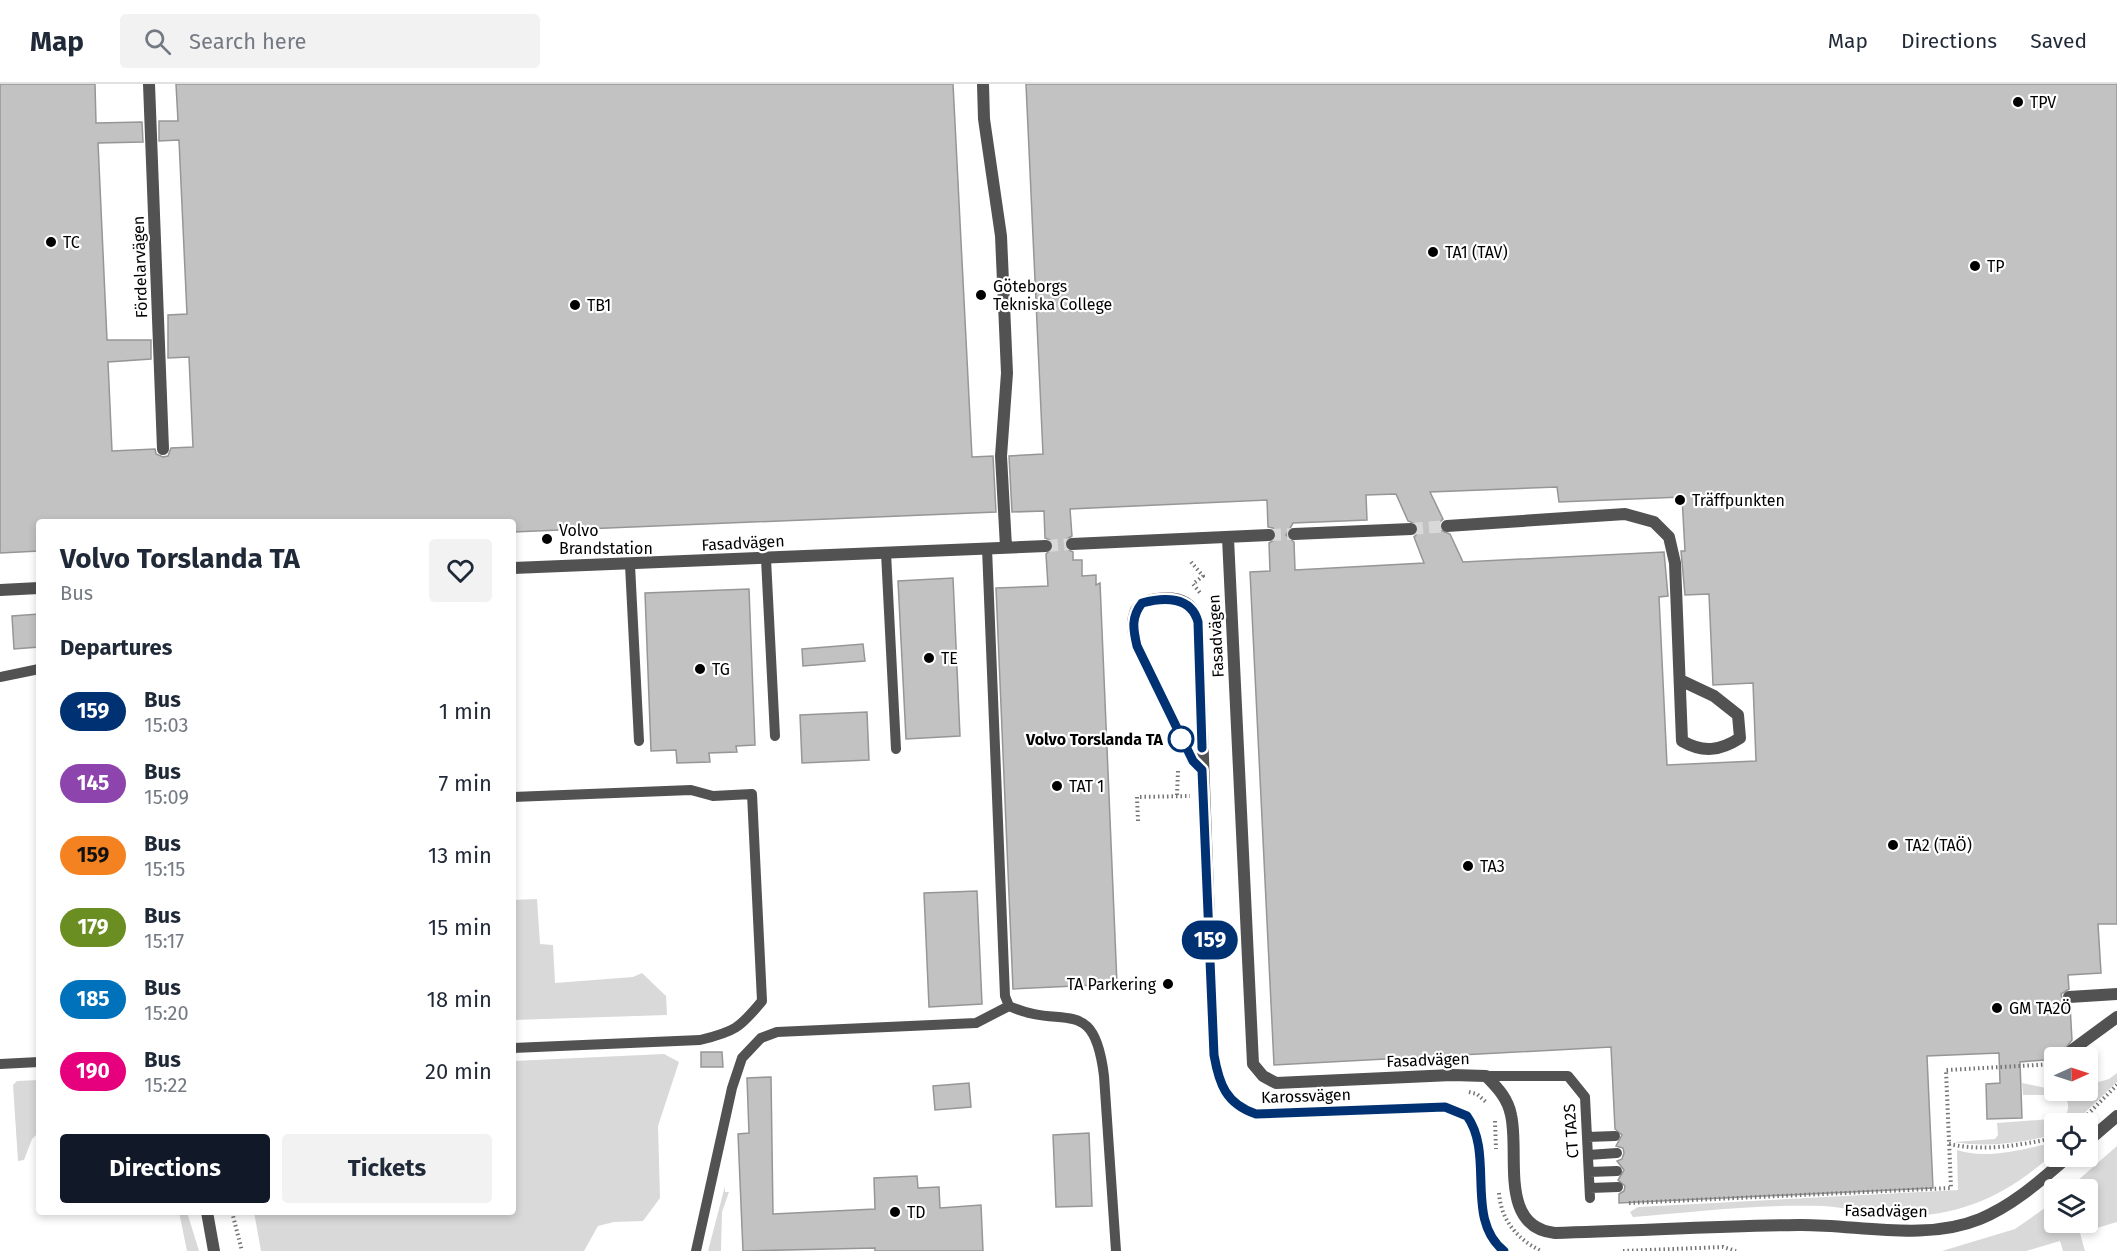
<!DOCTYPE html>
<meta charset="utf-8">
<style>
body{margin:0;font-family:"Fira Sans",sans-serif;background:#f2f2f3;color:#1f2937;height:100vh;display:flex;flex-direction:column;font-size:22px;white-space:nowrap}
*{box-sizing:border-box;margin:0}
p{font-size:20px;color:#747a83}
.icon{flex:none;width:33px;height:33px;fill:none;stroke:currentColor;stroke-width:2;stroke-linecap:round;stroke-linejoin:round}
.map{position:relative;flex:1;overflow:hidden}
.details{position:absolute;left:36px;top:435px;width:480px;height:696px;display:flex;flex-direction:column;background:#fff;border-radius:6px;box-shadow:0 3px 9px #0003}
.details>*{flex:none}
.badge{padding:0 12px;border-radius:20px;font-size:21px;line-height:39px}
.needle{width:39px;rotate:87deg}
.controls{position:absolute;left:2044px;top:963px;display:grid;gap:12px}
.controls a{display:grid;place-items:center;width:54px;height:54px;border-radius:6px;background:#fff;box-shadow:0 3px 9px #0003;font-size:30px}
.map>.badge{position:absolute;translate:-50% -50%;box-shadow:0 0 0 3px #fff}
h2{padding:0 24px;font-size:22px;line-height:54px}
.round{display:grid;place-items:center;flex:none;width:63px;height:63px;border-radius:6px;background:#f2f2f3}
.headline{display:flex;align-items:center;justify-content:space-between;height:102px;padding:0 24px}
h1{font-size:28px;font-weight:700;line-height:45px}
.cta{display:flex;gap:12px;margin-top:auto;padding:12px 24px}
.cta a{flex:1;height:69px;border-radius:6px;background:#111827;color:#fff;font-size:24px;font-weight:700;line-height:69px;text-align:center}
.cta a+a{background:#f2f2f3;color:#1f2937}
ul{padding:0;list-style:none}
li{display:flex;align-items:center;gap:18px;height:72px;padding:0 24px}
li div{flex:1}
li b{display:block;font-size:22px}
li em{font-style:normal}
li .badge{min-width:66px;font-weight:700;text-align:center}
header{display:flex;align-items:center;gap:36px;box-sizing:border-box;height:84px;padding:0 30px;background:#fff;border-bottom:2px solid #e0e1e3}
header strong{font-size:28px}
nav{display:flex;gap:33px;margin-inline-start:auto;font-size:21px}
.search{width:420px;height:54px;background:#f2f2f3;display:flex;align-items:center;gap:15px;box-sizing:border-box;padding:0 21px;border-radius:6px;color:#747a83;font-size:22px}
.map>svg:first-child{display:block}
.green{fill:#d9d9d9}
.building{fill:#c2c2c2;stroke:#969696;stroke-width:1.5;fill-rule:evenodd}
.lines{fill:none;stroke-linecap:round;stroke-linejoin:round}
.minor-tunnel{stroke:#d9d9d9;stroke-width:12;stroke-dasharray:12 6;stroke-linecap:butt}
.path{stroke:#747474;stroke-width:4;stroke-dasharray:1.5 3;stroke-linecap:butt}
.service{stroke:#525252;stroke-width:10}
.minor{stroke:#525252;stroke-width:12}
.line-casing{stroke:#fff;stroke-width:14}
.line{stroke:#003273;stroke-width:9}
.poi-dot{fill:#000;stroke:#fff;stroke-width:2}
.stop-dot{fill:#fff;stroke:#003273;stroke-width:3}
.labels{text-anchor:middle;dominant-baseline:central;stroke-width:4.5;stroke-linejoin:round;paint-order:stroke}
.poi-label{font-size:16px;fill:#000;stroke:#fff;text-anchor:start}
.street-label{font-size:16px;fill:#000;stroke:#fff}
.stop-label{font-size:16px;font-weight:bold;fill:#000;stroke:#fff;text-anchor:end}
</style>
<header>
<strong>Map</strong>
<div class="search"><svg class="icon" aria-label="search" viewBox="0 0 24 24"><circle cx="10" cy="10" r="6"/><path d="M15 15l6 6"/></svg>Search here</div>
<nav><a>Map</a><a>Directions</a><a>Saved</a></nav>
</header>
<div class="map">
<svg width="2117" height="1167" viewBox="0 0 2117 1167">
<rect width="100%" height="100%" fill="#fff"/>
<path class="green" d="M537 815 540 860 553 861 555 899 633 893 642 889 666 912 667 931 513 936V816Z
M664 970 679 978 658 1042 660 1114 643 1137 614 1138 598 1142 584 1167H261L254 1128H513V977Z
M2117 989V998L2074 1039 2055 1040V1051C2021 1058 1989 1064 1954 1058L1995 1055 1998 1051 1997 1039 2065 1034C2069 1024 2070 1019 2063 1011H2023L2022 999 2055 1006H2088V1001L2109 995Z
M39 996V1048L32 1055 24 1076 18 1077 13 1001 17 997Z
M2055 1058V1068C2007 1112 1957 1135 1891 1132 1868 1131 1846 1123 1823 1122 1760 1120 1696 1128 1633 1133L1630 1128 1638 1123 1958 1106 1957 1066C1986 1076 2025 1065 2055 1058Z
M2117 1062V1138L2080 1149 2085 1167H2063L2060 1157 2026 1167H1942L2015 1145 2055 1117V1138H2088V1106L2068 1105Z
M725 1102V1108H729L722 1128 721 1167H708Z
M179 1128H187L199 1167H187Z"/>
<path class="building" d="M0 0H95L96 39 142 38 143 58 98 59 107 256H151V275L108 278 112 367 155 365 156 370 163 373 168 372 171 364 193 363 189 273 168 274V231L187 230 179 56 159 57V37H178L176 0H953L972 373 993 372 996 428 513 448V438H39V467L0 469Z
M1026 0H2117V840H2098L2101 889 2068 891 2069 905 2061 910 2063 918 2070 921 2072 956 2064 966 2069 974 2020 978 2022 1034 1987 1035 1986 1000 2000 999 1999 969 1927 972 1933 1104 1619 1119V1110L1624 1107 1625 1102 1618 1096 1624 1086 1617 1077 1622 1075 1624 1069 1623 1064 1616 1062 1622 1051 1615 1045 1611 963 1274 981 1250 488 1270 487 1269 459 1276 455 1277 450 1273 444 1268 443 1267 416 1070 425 1072 452 1065 456V464L1073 468V476H1082V492L1096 491V501L1100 499 1117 900 1013 905 996 504 1048 502 1046 470 1054 462 1053 457 1045 454 1044 427 1012 428 1009 372 1043 370ZM1557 403 1559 418 1682 413 1685 467H1681L1685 511 1709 510 1713 601 1753 599 1756 677 1667 681 1659 513 1668 512 1664 468 1463 478 1450 450 1440 446 1439 439 1443 435 1430 408ZM1396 410 1408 437 1418 441 1419 448 1414 453 1424 479 1295 486 1294 458 1286 451 1293 439 1367 436 1366 411Z
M953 494 960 652 906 655 898 497Z
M749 505 755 661 736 662 737 668 709 669 710 678 677 679 676 666 651 667 645 509Z
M39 530V563L14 565 12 532Z
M863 560 865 577 803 582 802 565Z
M867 628 869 676 802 679 800 631Z
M977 807 982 920 929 923 924 809Z
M701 968H722L723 983H701Z
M771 993 773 1130 875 1125 874 1094 917 1092 918 1104 939 1103 940 1124 981 1121 983 1167H875V1164L743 1167 738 1050 749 1049 747 994Z
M969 999 971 1023 935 1026 933 1002Z
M1089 1049 1092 1122 1056 1123 1053 1051Z"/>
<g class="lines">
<path class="minor-tunnel" d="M1411 445 1447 442
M1269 451 1294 450
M1046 462 1072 460"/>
<path class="path" d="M1191 478 1203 492 1193 500 1201 510
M1177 711 1178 687
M1138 737 1137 713 1190 712
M1469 1008 1477 1010 1487 1019
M1495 1037 1496 1065
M2078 1040 2117 1001
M1949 1060C1986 1068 2019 1061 2055 1054
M1499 1109C1501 1136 1517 1155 1541 1167
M1629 1119 1951 1104 1946 986 2055 980
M232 1128 242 1167
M1623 1167 1723 1163 1736 1167"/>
<path class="service" d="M987 464 1005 912 1009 922C1064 947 1094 909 1104 992L1116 1167
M886 469 896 665
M766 475 775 652
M630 481 639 657
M0 593 39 585
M513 713 691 706 713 712 752 710 762 917C740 944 734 948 700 956L513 964
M0 980 39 978
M1486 992H1568L1585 1013 1590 1114
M1587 1053 1615 1052
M1588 1071 1617 1069
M1589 1088 1617 1087
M1590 1104 1618 1103
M696 1167 732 1004 742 974 761 954 777 948 976 939 1009 922"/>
<path class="minor" d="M149 0 163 365
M983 0 984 35 1001 152 1007 289 1001 372 1006 463
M1447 442 1625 430 1654 438 1669 453 1675 479 1682 657C1703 669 1720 667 1740 654L1738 631 1714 612 1680 596
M1294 450 1411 445
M1228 454 1253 980 1263 992 1276 999 1452 991 1486 992C1498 1004 1508 1015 1511 1031 1520 1070 1498 1143 1555 1149 1636 1147 1717 1142 1798 1141 1856 1140 1924 1158 1980 1135 2014 1121 2041 1096 2069 1072
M1072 460 1269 451
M513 484 1046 462
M0 506 39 504
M1202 686 1193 677 1137 562C1134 551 1131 540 1135 529 1140 513 1172 511 1186 519 1193 523 1196 531 1198 538L1214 971C1219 1000 1226 1020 1256 1030L1445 1023 1467 1032C1495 1071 1464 1135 1504 1167
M2069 913 2117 910
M2072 966 2117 933
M2088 1057 2117 1032
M207 1128 214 1167"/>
</g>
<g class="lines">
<g class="line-casing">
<path id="line" d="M1202 664 1198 538C1191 512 1164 513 1142 519 1131 533 1133 545 1137 562L1193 677 1202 686 1214 971C1219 1000 1226 1020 1256 1030L1445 1023 1467 1032C1495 1071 1464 1135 1504 1167"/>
</g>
<use href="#line" class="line"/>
</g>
<g class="poi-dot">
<circle cx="2018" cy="18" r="6"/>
<circle cx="51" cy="158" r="6"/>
<circle cx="1433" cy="168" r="6"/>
<circle cx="1975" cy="182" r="6"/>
<circle cx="981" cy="211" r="6"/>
<circle cx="575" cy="221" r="6"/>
<circle cx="1680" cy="416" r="6"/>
<circle cx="547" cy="455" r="6"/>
<circle cx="929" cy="574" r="6"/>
<circle cx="700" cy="585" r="6"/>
<circle cx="1057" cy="702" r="6"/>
<circle cx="1893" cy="761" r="6"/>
<circle cx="1468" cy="782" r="6"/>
<circle cx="1168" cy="900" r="6"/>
<circle cx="1997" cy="924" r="6"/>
<circle cx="895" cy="1128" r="6"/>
</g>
<circle class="stop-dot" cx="1181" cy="655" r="12"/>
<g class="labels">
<g class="poi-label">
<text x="2030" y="18">TPV</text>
<text x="63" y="158">TC</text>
<text x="1445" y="168">TA1 (TAV)</text>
<text x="1987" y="182">TP</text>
<text x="993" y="202">Göteborgs<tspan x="993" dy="18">Tekniska College</tspan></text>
<text x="587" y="221">TB1</text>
<text x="1692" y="416">Träffpunkten</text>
<text x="559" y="446">Volvo<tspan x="559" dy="18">Brandstation</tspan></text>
<text x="941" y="574">TE</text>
<text x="712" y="585">TG</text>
<text x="1069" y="702">TAT 1</text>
<text x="1905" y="761">TA2 (TAÖ)</text>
<text x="1480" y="782">TA3</text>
<text x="1156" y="900" text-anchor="end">TA Parkering</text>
<text x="2009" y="924">GM TA2Ö</text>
<text x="907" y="1128">TD</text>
</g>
<g class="street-label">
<text transform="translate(140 183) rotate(-92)">Fördelarvägen</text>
<text transform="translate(743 459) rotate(-3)">Fasadvägen</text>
<text transform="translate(1216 552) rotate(-93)">Fasadvägen</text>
<text transform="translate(1428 976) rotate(-2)">Fasadvägen</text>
<text transform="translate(1306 1012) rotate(-2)">Karossvägen</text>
<text transform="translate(1571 1047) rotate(-94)">CT TA2S</text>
<text transform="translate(1886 1127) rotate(1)">Fasadvägen</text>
</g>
<g class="stop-label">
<text x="1163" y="655">Volvo Torslanda TA</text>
</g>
</g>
</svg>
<div class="controls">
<a><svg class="needle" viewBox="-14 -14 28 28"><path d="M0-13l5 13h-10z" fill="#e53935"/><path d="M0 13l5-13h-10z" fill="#747a83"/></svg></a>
<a><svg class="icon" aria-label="locate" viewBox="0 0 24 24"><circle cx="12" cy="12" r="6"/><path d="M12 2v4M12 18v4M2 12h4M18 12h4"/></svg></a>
<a><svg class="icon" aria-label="layers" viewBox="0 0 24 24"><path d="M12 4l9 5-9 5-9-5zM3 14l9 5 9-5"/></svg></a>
</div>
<b class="badge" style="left:1210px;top:856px;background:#003273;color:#fff">159</b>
<section class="details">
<div class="headline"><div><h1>Volvo Torslanda TA</h1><p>Bus</p></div><a class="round"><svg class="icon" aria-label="heart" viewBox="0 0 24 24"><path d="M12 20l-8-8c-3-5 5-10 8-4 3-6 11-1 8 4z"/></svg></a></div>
<h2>Departures</h2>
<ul>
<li><span class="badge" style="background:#003273;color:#fff">159</span><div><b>Bus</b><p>15:03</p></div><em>1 min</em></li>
<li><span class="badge" style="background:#8e44ad;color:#fff">145</span><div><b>Bus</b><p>15:09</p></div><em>7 min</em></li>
<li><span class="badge" style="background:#f58220;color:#111">159</span><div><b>Bus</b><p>15:15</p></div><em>13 min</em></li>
<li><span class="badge" style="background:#6b8e23;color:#fff">179</span><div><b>Bus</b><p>15:17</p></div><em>15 min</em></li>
<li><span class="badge" style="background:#0072bc;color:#fff">185</span><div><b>Bus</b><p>15:20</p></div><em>18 min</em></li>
<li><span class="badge" style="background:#e6007e;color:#fff">190</span><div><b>Bus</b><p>15:22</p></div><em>20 min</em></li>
</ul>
<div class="cta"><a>Directions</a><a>Tickets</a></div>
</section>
</div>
